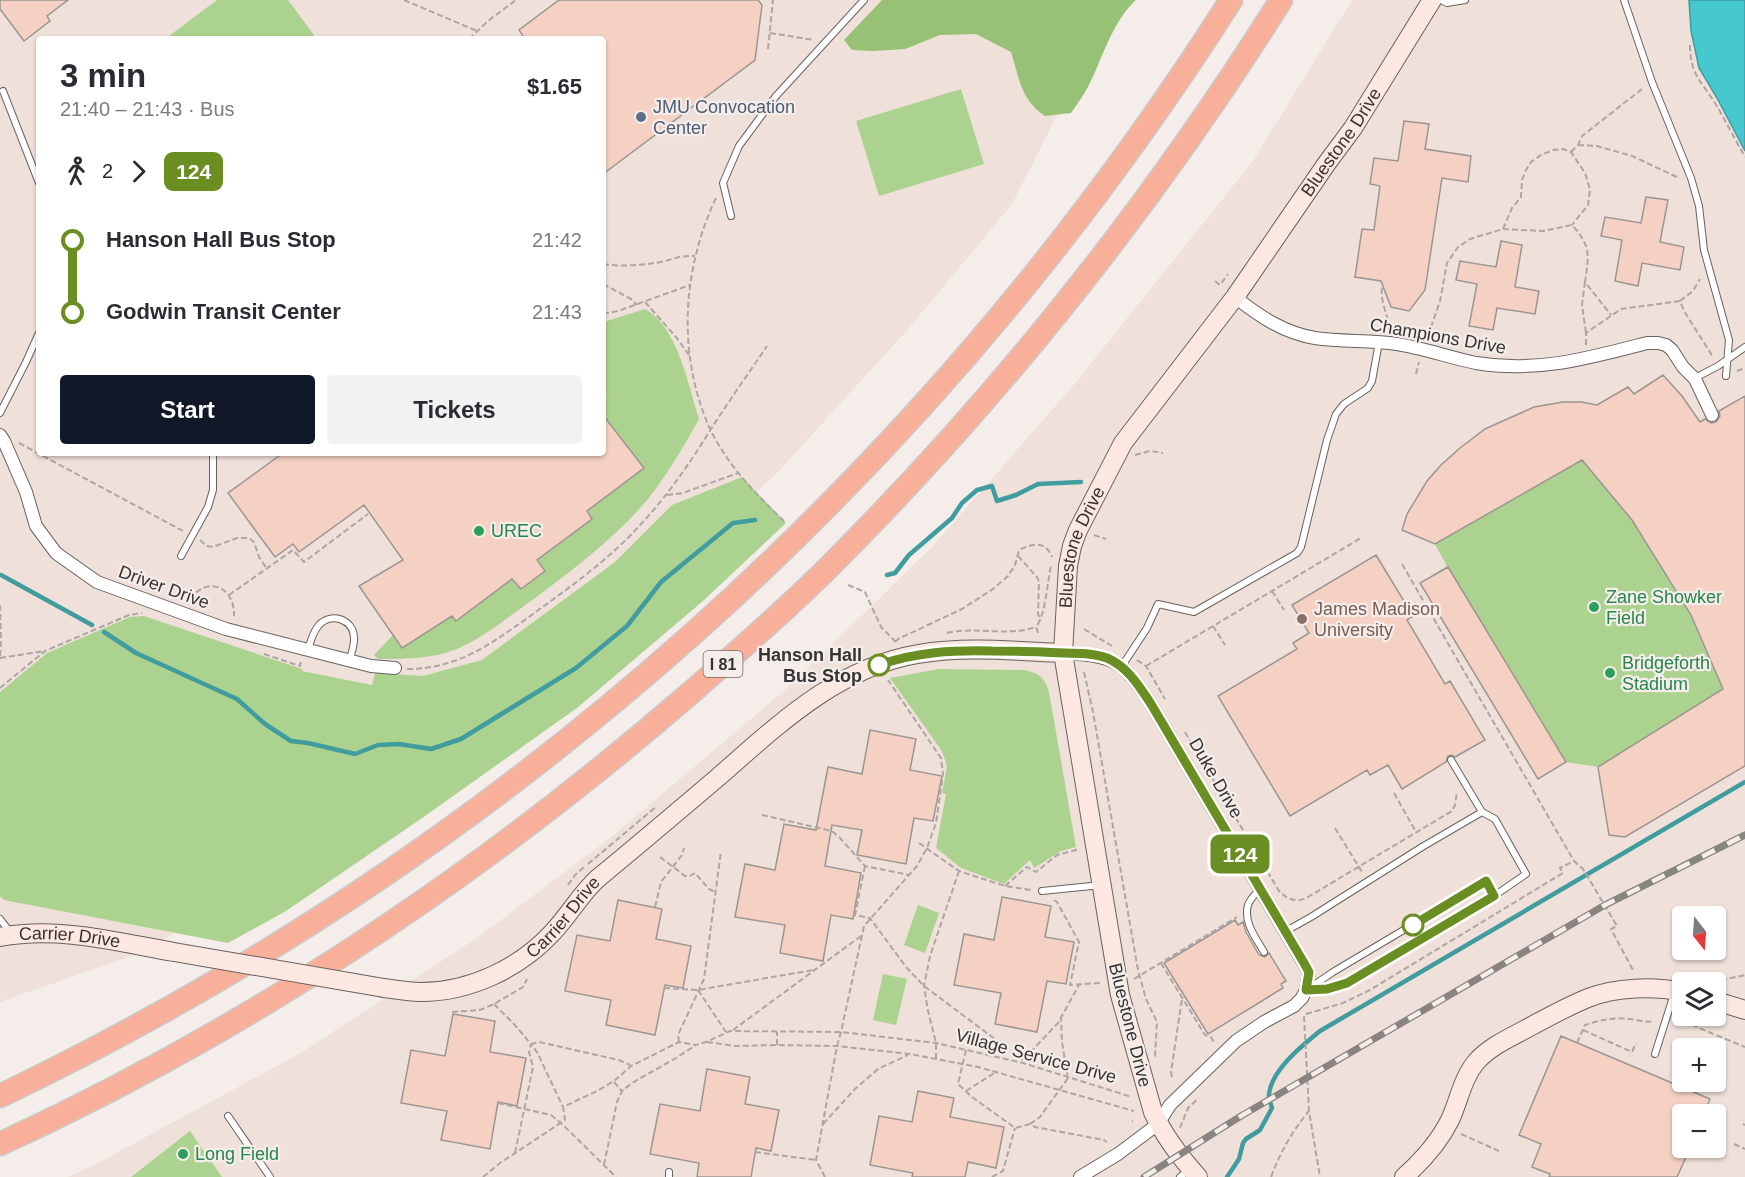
<!DOCTYPE html>
<meta charset="utf-8">
<style>
body{margin:0;font-family:Arial,sans-serif;background:#f2f2f3;color:#2b2b33;height:100vh;display:flex;flex-direction:column;font-size:22px;white-space:nowrap}
*{box-sizing:border-box;margin:0}
p{font-size:20px;color:#7c7c81}
.icon{flex:none;width:33px;height:33px;fill:none;stroke:currentColor;stroke-width:2;stroke-linecap:round;stroke-linejoin:round}
.map{position:relative;flex:1;overflow:hidden}
.panel{position:absolute;left:36px;top:36px;width:570px;height:420px;display:flex;flex-direction:column;background:#fff;border-radius:6px;box-shadow:0 2px 4px #0004}
.panel>*{flex:none}
.badge{padding:0 12px;border-radius:9px;font-size:21px;line-height:39px}
.needle{width:39px;rotate:163deg}
.controls{position:absolute;left:1672px;top:906px;display:grid;gap:12px}
.controls a{display:grid;place-items:center;width:54px;height:54px;border-radius:6px;background:#fff;box-shadow:0 2px 4px #0004;font-size:30px}
.map>.badge{position:absolute;translate:-50% -50%;box-shadow:0 0 0 3px #fff}
.legs{display:flex;align-items:center;gap:9px;height:66px;padding:0 24px;font-size:20px}
.legs p{margin-inline-start:auto}
.overview{display:flex;align-items:center;justify-content:space-between;height:102px;padding:0 24px}
h1{font-size:33px;font-weight:700;line-height:45px}
.primary-button{display:flex;gap:12px;margin-top:auto;padding:12px 24px}
.primary-button a{flex:1;height:69px;border-radius:6px;background:#111827;color:#fff;font-size:24px;font-weight:700;line-height:69px;text-align:center}
.primary-button a+a{background:#f2f2f3;color:#2b2b33}
ul{padding:0 24px;list-style:none}
li{display:flex;align-items:center;gap:21px;height:72px;font-size:22px}
li i{display:grid;place-items:center;width:9px;height:100%;margin:0 8px;background:currentColor}
li i::after{content:'';width:15px;height:15px;margin:-8px;border:4px solid;border-radius:50%;background:#fff}
li p{margin-inline-start:auto}
li:first-child i{background:linear-gradient(#0000 50%,currentColor 0)}
li:last-child i{background:linear-gradient(currentColor 50%,#0000 0)}
.map>svg:first-child{display:block}
.built{fill:#efe0da;fill-rule:evenodd}
.green{fill:#acd28f}
.forest{fill:#97c175}
.water{fill:#46c9ce;stroke:#419c9f;stroke-width:1.5}
.lines{fill:none;stroke-linecap:round;stroke-linejoin:round}
.stream{stroke:#419c9f;stroke-width:4.5}
.building{fill:#f4d1c2;stroke:#9c9593;stroke-width:1.5}
.lane-casing{stroke:#68625f;stroke-width:8}
.street-casing{stroke:#68625f;stroke-width:14}
.secondary-casing{stroke:#68625f;stroke-width:20}
.highway-casing{stroke:#cbcaca;stroke-width:25}
.path{stroke:#aca6a4;stroke-width:2;stroke-dasharray:6 3;stroke-linecap:butt}
.lane{stroke:#fff;stroke-width:6}
.street{stroke:#fff;stroke-width:12}
.secondary{stroke:#fde7e1;stroke-width:18}
.highway{stroke:#f9b09b;stroke-width:22}
.rail-casing{stroke:#898482;stroke-width:7}
.rail{stroke:#f4edea;stroke-width:4.5;stroke-dasharray:14;stroke-linecap:butt}
.secondary-bridge-casing{stroke:#68625f;stroke-width:20;stroke-linecap:butt}
.secondary-bridge{stroke:#fde7e1;stroke-width:18}
.line-1-casing{stroke:#fff;stroke-width:14}
.line-1{stroke:#6b8e23;stroke-width:9}
.service-dot{fill:#5c6f8a;stroke:#f4edea;stroke-width:2}
.leisure-dot{fill:#2e9e5b;stroke:#f4edea;stroke-width:2}
.education-dot{fill:#8d6e63;stroke:#f4edea;stroke-width:2}
.stop-1-dot{fill:#fff;stroke:#6b8e23;stroke-width:3}
.labels{text-anchor:middle;dominant-baseline:central;stroke-width:4.5;stroke-linejoin:round;paint-order:stroke}
.shield{fill:#f4edea;stroke:#6f6b69;stroke-width:1.5}
.shield-label{font-size:16px;font-weight:bold;fill:#363332}
.service-label{font-size:18px;fill:#4e5e75;stroke:#f4edea;text-anchor:start}
.street-label{font-size:18px;fill:#363332;stroke:#f4edea}
.leisure-label{font-size:18px;fill:#27864d;stroke:#f4edea;text-anchor:start}
.education-label{font-size:18px;fill:#785e54;stroke:#f4edea;text-anchor:start}
.stop-label{font-size:18px;font-weight:bold;fill:#363332;stroke:#f4edea;text-anchor:end}
</style>
<div class="map">
<svg width="1745" height="1177" viewBox="0 0 1745 1177">
<rect width="100%" height="100%" fill="#f4edea"/>
<path class="built" d="M0 0H1118L1112 7 1012 204 909 328 777 473 620 617 192 924 134 955 0 1002ZM39 39H603V453H39Z
M1352 0H1745V1177H68L98 1163 299 1054 477 938 610 838 784 691 932 547 1072 387 1253 161ZM1683 916H1716V950H1683ZM1683 982H1716V1016H1683ZM1683 1048H1716V1082H1683ZM1683 1114H1716V1148H1683Z"/>
<path class="green" d="M217 0H288L317 39H165Z
M961 89 984 164 879 196 856 121Z
M645 309C678 327 688 385 699 419 679 455 658 491 629 520 596 553 558 581 520 609 495 627 468 649 437 655 418 659 397 659 378 659L374 655 393 635 448 610 456 621 512 579 521 589 545 571 537 560 592 519 587 511 644 468 603 415V399L607 393 603 390V323L607 321Z
M1663 375 1682 396 1700 422 1745 495V766L1625 837 1609 835 1598 767 1566 762 1538 779 1420 583 1447 566 1435 544 1402 530 1407 514 1427 481 1441 465 1460 448 1485 429 1534 407 1581 402 1597 405 1627 387 1634 393Z
M742 477 786 523 703 601 577 708 425 816 286 911 228 943 4 900 0 896V692L47 653 130 617 144 616 302 669V671L372 685 375 673 423 676 482 660 615 562 672 505Z
M939 669 1024 670C1039 673 1045 678 1049 692L1076 847 1061 851 1034 868 1030 860 1004 884 961 868 936 848 946 794 942 793 947 766 942 751 890 678Z
M918 905 939 913 925 953 904 945Z
M883 974 907 979 896 1025 873 1020Z
M190 1131 222 1177H131Z"/>
<path class="forest" d="M882 0H1136C1112 22 1103 57 1089 85 1084 95 1077 104 1071 113L1045 116C1020 98 1020 80 1011 52L976 34 940 35 905 49 873 51 852 50 844 40Z"/>
<path class="water" d="M1689 0H1745V151L1717 98 1699 68 1691 31Z"/>
<g class="lines">
<path class="stream" d="M1 575 92 625
M887 575 895 573 909 555 952 518 962 503 977 490 992 486 997 501 1016 495 1038 484 1081 482
M104 632 136 653 237 699 265 724 291 741 308 743 355 754 378 745 399 744 431 749 461 739 576 668 627 626 661 582 733 523 755 520
M1227 1177 1239 1159 1243 1143 1246 1139 1260 1130 1272 1108C1271 1104 1268 1098 1269 1094 1272 1069 1303 1045 1320 1031L1745 782"/>
</g>
<path class="building" d="M0 0H68L47 16 50 21 24 41 0 9Z
M559 0H758L762 5 755 60 603 174V39H525L519 30Z
M1404 121 1429 124 1425 149 1471 156 1468 182 1442 178 1425 290 1409 311 1391 307 1381 281 1355 277 1362 229 1374 230 1380 186 1370 184 1374 158 1398 161Z
M1646 197 1668 200 1660 242 1684 247 1680 270 1642 263 1638 286 1615 281 1622 240 1601 236 1605 217 1641 223Z
M1501 241 1522 245 1515 287 1539 291 1535 314 1497 308 1493 330 1469 326 1477 284 1456 280 1460 261 1496 267Z
M1663 375 1682 396 1700 422 1705 419 1711 423 1716 422 1720 416 1719 411 1745 396V766L1625 837 1609 835 1598 767 1723 689 1691 615 1632 520 1582 460 1435 544 1402 530 1407 514 1427 481 1441 465 1460 448 1485 429 1534 407 1563 402H1581L1597 405 1628 387 1634 394Z
M603 415 644 468 587 511 592 519 537 560 545 571 521 589 512 579 456 621 452 616 402 648 359 586 403 560 364 505 299 552 293 544 275 557 228 493 283 453H603Z
M1376 555 1413 616 1407 620 1445 684 1450 681 1485 740 1455 757 1452 755 1448 756 1446 762 1402 789 1388 765 1370 775 1367 770 1290 816 1218 696 1297 649 1293 643 1309 633 1292 605Z
M1448 567 1566 762 1538 779 1420 583Z
M870 730 916 739 910 770 942 776 933 821 914 818 906 864 857 855 862 830 832 825 825 866 861 873 853 919 831 915 823 961 780 953 785 925 735 917 745 864 775 870 784 824 816 830 828 767 862 774Z
M1002 897 1051 906 1045 937 1074 942 1066 984 1047 981 1037 1032 995 1024 1001 993 954 985 964 934 994 940Z
M618 900 662 909 656 939 691 946 683 988 665 985 655 1035 606 1025 611 1000 565 991 577 935 610 941Z
M1235 920 1238 925 1243 922 1246 932 1259 955 1265 957 1269 953 1286 981 1281 984 1283 988 1208 1034 1164 963Z
M453 1014 495 1021 490 1052 526 1058 517 1106 498 1102 490 1149 441 1140 447 1111 401 1103 411 1050 445 1056Z
M1561 1036 1710 1099 1704 1114H1683V1148H1690L1677 1177H1549L1550 1174 1532 1167 1541 1144 1519 1135Z
M707 1069 750 1077 745 1104 779 1110 771 1151 756 1148 751 1177H697L699 1163 650 1154 660 1104 700 1111Z
M918 1091 954 1098 950 1117 1004 1127 996 1168 968 1162 965 1177H912L913 1173 870 1165 879 1116 912 1122Z"/>
<g class="lines">
<g class="lane-casing">
<path id="lane" d="M1441 0 1447 3 1465 0
M1624 0 1652 82 1691 178 1699 206 1704 250 1729 340 1726 376
M3 91 39 183
M731 216 723 183 739 146 776 96 864 0
M1695 378 1718 366 1745 347
M0 413 26 362 39 333
M181 556 208 507 213 490V453
M308 651C310 642 313 632 319 625 331 612 353 619 354 637 355 644 351 653 350 660
M1122 666 1147 628 1158 604 1194 612 1297 553 1301 547 1327 440 1336 414 1344 404 1368 388 1372 381 1379 342
M1451 760 1482 812
M1260 889C1256 893 1250 899 1248 905 1243 922 1256 938 1264 952
M1042 891 1101 885
M0 919 10 932
M1286 931 1311 917 1422 847 1482 812 1495 819 1526 874 1494 896 1347 983 1327 989 1306 990
M1308 989 1333 972 1486 881 1494 896
M1655 1054 1674 994
M228 1116 270 1177
M669 1177V1172
M1180 1177 1190 1169"/>
</g>
<g class="street-casing">
<path id="street" d="M1235 297C1259 316 1284 333 1315 338 1342 342 1370 340 1397 344 1424 348 1450 358 1476 363 1537 373 1589 358 1647 343H1658L1666 345 1672 350 1683 367 1695 379 1712 415
M0 435 4 441 26 492 36 526 56 553 97 582 226 629 371 666 395 668
M1063 653C1116 656 1122 660 1151 704L1309 972 1306 990 1302 998 1294 1006 1264 1022 1236 1041 1170 1105 1158 1124 1118 1154 1080 1177"/>
</g>
<g class="secondary-casing">
<g id="secondary">
<path id="s1" d="M0 937C59 926 117 942 174 952"/>
<path id="s2" d="M384 988C397 990 409 992 421 992 470 992 520 968 553 932 569 915 580 895 597 879 637 846 676 813 716 779 776 727 835 668 918 654 965 646 1015 651 1063 653"/>
<path d="M1716 1001 1745 1010"/>
<path id="s3" d="M1198 1177C1181 1158 1164 1136 1153 1112L1120 995 1063 653 1068 566 1072 546 1078 530 1123 443 1235 297 1327 163 1353 128 1432 0"/>
<path d="M1404 1177C1422 1161 1439 1142 1450 1120 1459 1101 1462 1079 1476 1062 1489 1047 1509 1038 1526 1029 1546 1018 1566 1007 1588 998 1616 987 1654 986 1683 992"/>
</g>
</g>
<g class="highway-casing">
<path id="highway" d="M0 1096C506 853 930 473 1231 0
M0 1144C249 1029 480 875 687 696 735 654 784 612 829 567 1002 394 1151 207 1281 0"/>
</g>
<path class="path" d="M404 0 477 31
M770 33 814 40
M469 39 488 21 516 0
M1690 45C1690 77 1703 82 1718 108 1727 124 1736 141 1745 157
M768 49 773 0
M1578 145 1597 146 1632 156 1679 178
M1571 152 1578 145 1582 136 1642 89
M716 198C682 270 677 355 710 429 727 464 756 495 784 521
M1503 229 1512 208 1521 197 1522 180 1526 170 1531 162 1541 155 1553 150 1563 149 1571 152 1585 173 1590 189 1588 205 1572 225
M603 264C622 267 643 265 661 262 673 259 683 255 695 256
M1215 281 1220 285 1228 274
M1585 282 1582 305 1586 333
M603 284 631 299 637 305
M1382 288C1380 301 1388 316 1390 329
M1680 301 1693 291 1700 279
M645 302 676 337 689 355
M603 312 608 313 618 311 690 285
M1428 336 1440 301 1447 263 1458 247 1470 239 1503 229 1543 231 1572 225C1591 246 1589 255 1585 282L1611 315
M1586 345V333L1621 309 1680 301 1684 311 1713 357
M1737 371 1745 368
M1416 374 1419 362
M19 443 183 531
M1135 455 1150 451 1163 453
M667 495 683 493 738 473
M1094 535 1106 539
M200 540 207 546 213 547 237 538H249L254 542 259 557 267 569
M1018 556 1037 577 1039 582 1038 614 1041 620
M1402 564 1574 861
M848 585 865 592 881 627 896 642
M1272 591 1284 610
M229 595 293 550 304 562 368 514
M190 599C208 575 235 587 234 616
M0 605 1 639 0 658
M1213 626 1225 645
M1084 629 1112 646
M947 633C976 626 1007 637 1036 627
M1038 633 1036 627C1046 614 1047 583 1051 566
M895 642 898 639 962 609 993 589 1008 576 1015 565 1019 550C1033 543 1046 541 1052 557
M264 654 300 666 301 661
M0 658 45 651
M1137 660 1146 666 1165 699
M1146 666 1361 538
M407 669C459 669 492 643 533 614 570 587 610 559 641 524 668 495 690 463 711 429 729 401 748 374 767 346
M1084 672 1093 712 1138 970 1146 999 1157 1022 1155 1057
M0 688 45 651 129 615 142 613
M1185 732 1279 891C1288 900 1296 903 1308 897L1452 811 1455 805 1457 792
M1394 793 1416 832
M762 815 832 831 840 838 865 866 909 875
M1335 828 1362 872
M919 843 959 871 1005 886 1031 890
M660 857 685 876H690L695 873 709 889 715 892
M588 864 657 806
M865 866 855 915 870 918 906 967 924 986 1023 1060
M568 885 575 875 584 867
M1005 886 1027 867 1036 872 1057 855 1080 849
M1054 900 1057 902 1079 942 1070 985 1100 983
M655 907 661 882 682 855 684 848
M1161 963 1205 1035 1211 1037 1215 1044
M1134 979 1237 917
M1712 982 1745 975
M664 988 698 990 813 970
M698 990 726 1032
M494 1004 513 1023 531 1044 539 1042 619 1060 630 1065
M452 1012 480 1010 494 1004 523 987 527 979
M1306 1014 1343 1003 1370 990 1563 873 1560 868 1574 861 1583 869 1617 926 1611 929 1634 972
M1304 1016 1309 1111 1320 1177
M1675 1018 1745 1047
M733 1030 861 936
M1583 1030 1632 1052 1636 1043
M679 1042 678 1035 704 979 721 851
M707 1042 735 1046 777 1045 837 1046 910 1054 978 1067 1134 1111
M1577 1043 1585 1025C1599 1020 1614 1017 1630 1019 1638 1020 1646 1023 1654 1021
M777 1045V1032
M966 1050 958 1084 972 1097 1015 1128 1030 1124 1035 1127 1104 1140 1107 1142
M936 1059V1043L928 1011 924 986 930 956 959 871
M1024 1059 1058 1023 1079 985
M1172 1077 1171 1072 1182 999
M614 1082 622 1091
M966 1091 996 1072
M498 1103 551 1115 561 1123 616 1177
M1132 1121H1133
M823 1124 855 1089 878 1069 908 1055
M1030 1124 1040 1117 1068 1078 1062 1042 1061 1017
M1743 1124 1745 1125
M1180 1128 1188 1108 1199 1098
M1461 1134 1499 1151
M1734 1144 1745 1149
M755 1152 816 1160
M515 1153 533 1067 529 1052 531 1044 537 1052 563 1107
M604 1165 617 1102 622 1091 632 1083 676 1058 696 1045
M483 1177 500 1163 565 1120 563 1107 597 1091 614 1081 631 1066 679 1042 696 1045 706 1042 730 1031 841 1032 936 1043 1023 1063 1132 1097
M825 1177 816 1160 837 1046 841 1032 864 926 917 866 927 848 936 823 943 774 941 758 888 680
M992 1177 1003 1171 1015 1128
M1271 1177C1281 1151 1291 1133 1309 1111"/>
<use href="#lane" class="lane"/>
<use href="#street" class="street"/>
<use href="#secondary" class="secondary"/>
<use href="#highway" class="highway"/>
<g class="rail-casing">
<path id="rail" d="M1144 1177 1241 1116 1605 905 1745 835"/>
</g>
<use href="#rail" class="rail"/>
<g class="secondary-bridge-casing">
<path id="secondary-bridge" d="M174 952 384 988"/>
</g>
<use href="#secondary-bridge" class="secondary-bridge"/>
</g>
<g class="lines">
<g class="line-1-casing">
<path id="line-1" d="M879 665C916 652 953 650 992 651 1009 651 1026 651 1043 652 1064 654 1087 651 1107 658 1128 667 1139 686 1151 704L1304 963 1309 972 1306 990 1327 989 1347 983 1494 896 1486 881 1413 925"/>
</g>
<use href="#line-1" class="line-1"/>
</g>
<circle class="service-dot" cx="641" cy="117" r="6"/>
<g class="leisure-dot">
<circle cx="479" cy="531" r="6"/>
<circle cx="1594" cy="607" r="6"/>
<circle cx="1610" cy="673" r="6"/>
<circle cx="183" cy="1154" r="6"/>
</g>
<circle class="education-dot" cx="1302" cy="619" r="6"/>
<g class="stop-1-dot">
<circle cx="879" cy="665" r="10"/>
<circle cx="1413" cy="925" r="10"/>
</g>
<g class="labels">
<rect class="shield" x="703.5" y="651" width="39" height="26" rx="4.5"/>
<g class="shield-label">
<text x="723" y="664">I 81</text>
</g>
<g class="service-label">
<text x="653" y="107">JMU Convocation<tspan x="653" dy="21">Center</tspan></text>
</g>
<g class="street-label">
<text stroke="none"><textPath href="#s3" startOffset="1142">Bluestone Drive</textPath></text>
<text transform="translate(1438 336) rotate(10)">Champions Drive</text>
<text stroke="none"><textPath href="#s3" startOffset="656">Bluestone Drive</textPath></text>
<text transform="translate(164 587) rotate(20)">Driver Drive</text>
<text transform="translate(1216 778) rotate(60)">Duke Drive</text>
<text stroke="none"><textPath href="#s2" startOffset="204">Carrier Drive</textPath></text>
<text stroke="none"><textPath href="#s1" startOffset="70">Carrier Drive</textPath></text>
<text transform="translate(1130 1025) rotate(76)">Bluestone Drive</text>
<text transform="translate(1036 1056) rotate(15)">Village Service Drive</text>
</g>
<g class="leisure-label">
<text x="491" y="531">UREC</text>
<text x="1606" y="597">Zane Showker<tspan x="1606" dy="21">Field</tspan></text>
<text x="1622" y="663">Bridgeforth<tspan x="1622" dy="21">Stadium</tspan></text>
<text x="195" y="1154">Long Field</text>
</g>
<g class="education-label">
<text x="1314" y="609">James Madison<tspan x="1314" dy="21">University</tspan></text>
</g>
<g class="stop-label">
<text x="862" y="655">Hanson Hall<tspan x="862" dy="21">Bus Stop</tspan></text>
</g>
</g>
</svg>
<div class="controls">
<a><svg class="needle" viewBox="-14 -14 28 28"><path d="M0-13l5 13h-10z" fill="#e53935"/><path d="M0 13l5-13h-10z" fill="#7c7c81"/></svg></a>
<a><svg class="icon" aria-label="layers" viewBox="0 0 24 24"><path d="M12 4l9 5-9 5-9-5zM3 14l9 5 9-5"/></svg></a>
<a>+</a>
<a>−</a>
</div>
<b class="badge" style="left:1240px;top:854px;background:#6b8e23;color:#fff">124</b>
<section class="panel">
<div class="overview"><div><h1>3 min</h1><p>21:40 – 21:43 · Bus</p></div><b>$1.65</b></div>
<div class="legs"><svg class="icon" aria-label="walk" viewBox="0 0 24 24"><circle cx="13" cy="4" r="2"/><path d="M13 8l-2 6 4 7M11 14l-3 7M7 12l3-4h3l4 4"/></svg>2<svg class="icon" aria-label="forward" viewBox="0 0 24 24"><path d="M9 5l7 7-7 7"/></svg><b class="badge" style="background:#6b8e23;color:#fff">124</b></div>
<ul>
<li><i style="color:#6b8e23"></i><b>Hanson Hall Bus Stop</b><p>21:42</p></li>
<li><i style="color:#6b8e23"></i><b>Godwin Transit Center</b><p>21:43</p></li>
</ul>
<div class="primary-button"><a>Start</a><a>Tickets</a></div>
</section>
</div>
